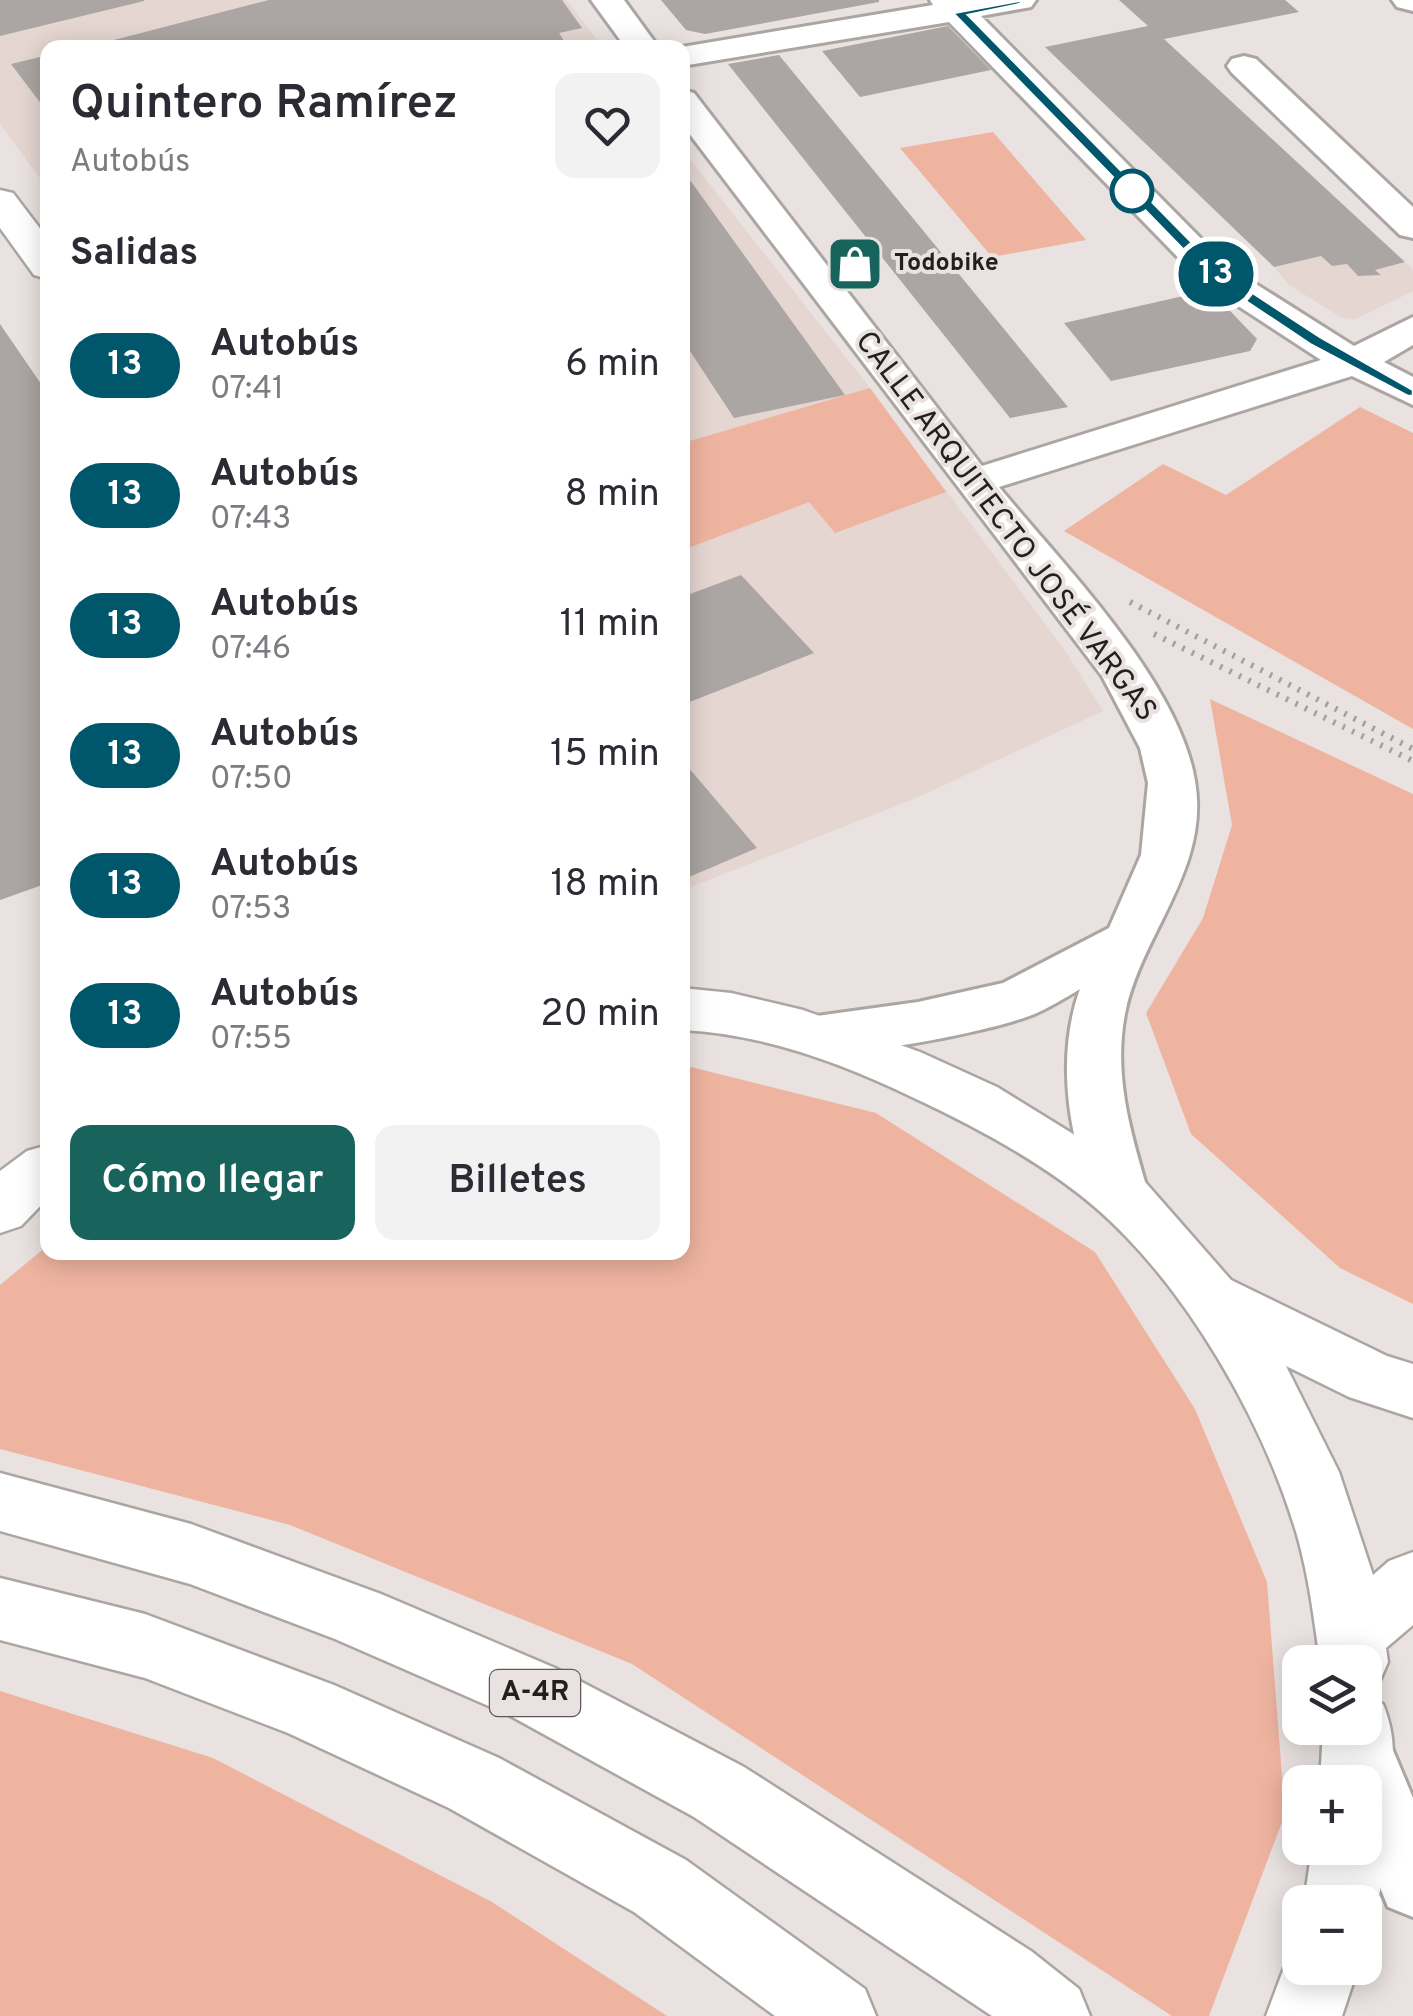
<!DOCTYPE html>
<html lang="es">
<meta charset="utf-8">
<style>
body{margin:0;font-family:Overpass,sans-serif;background:#f2f2f3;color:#2b2b33;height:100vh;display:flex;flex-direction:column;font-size:38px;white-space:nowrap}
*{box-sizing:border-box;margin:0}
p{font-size:32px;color:#7c7c81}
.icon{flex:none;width:55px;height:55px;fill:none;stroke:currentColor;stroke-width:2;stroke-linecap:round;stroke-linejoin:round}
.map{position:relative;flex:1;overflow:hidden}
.side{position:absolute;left:40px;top:40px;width:650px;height:1220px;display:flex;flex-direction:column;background:#fff;border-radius:20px;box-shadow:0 5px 25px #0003}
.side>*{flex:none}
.badge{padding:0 20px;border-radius:32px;font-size:35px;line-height:65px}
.controls{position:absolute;left:1282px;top:1645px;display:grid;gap:20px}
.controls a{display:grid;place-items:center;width:100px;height:100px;border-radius:20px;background:#fff;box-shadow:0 5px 25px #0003;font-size:50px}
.map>.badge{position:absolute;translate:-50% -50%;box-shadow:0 0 0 5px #fff}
h2{padding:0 30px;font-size:38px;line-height:90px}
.round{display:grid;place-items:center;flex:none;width:105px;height:105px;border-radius:20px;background:#f2f2f3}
.headline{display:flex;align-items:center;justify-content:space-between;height:170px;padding:0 30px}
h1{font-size:48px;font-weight:600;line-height:75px}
.cta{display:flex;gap:20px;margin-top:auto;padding:20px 30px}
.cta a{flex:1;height:115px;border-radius:20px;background:#18645d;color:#fff;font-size:40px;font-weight:600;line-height:115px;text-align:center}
.cta a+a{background:#f2f2f3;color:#2b2b33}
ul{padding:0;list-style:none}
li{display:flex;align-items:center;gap:30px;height:130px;padding:0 30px}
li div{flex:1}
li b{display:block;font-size:38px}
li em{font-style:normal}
li .badge{min-width:110px;font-weight:700;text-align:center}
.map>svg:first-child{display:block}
.built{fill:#e5d6d1}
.green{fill:#efb4a0}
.building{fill:#aba5a3}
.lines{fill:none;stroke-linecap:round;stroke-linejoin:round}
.minor-casing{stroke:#aca6a3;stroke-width:6}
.major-casing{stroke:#aca6a3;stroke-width:5}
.path{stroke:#a59f9e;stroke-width:6;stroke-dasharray:2.5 8;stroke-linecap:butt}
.minor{fill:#fff;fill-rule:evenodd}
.major{fill:#fff;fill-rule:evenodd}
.line{fill:#00566b;stroke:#fff;stroke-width:2.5}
.stop-dot{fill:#fff;stroke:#00566b;stroke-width:5}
.labels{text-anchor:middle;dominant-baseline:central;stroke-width:8;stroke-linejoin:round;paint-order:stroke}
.far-poi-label{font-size:25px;font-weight:bold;fill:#221f1e;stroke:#e9e2e0;text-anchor:start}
.shield{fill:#e9e2e0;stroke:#5e5a58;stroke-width:2.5}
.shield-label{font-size:28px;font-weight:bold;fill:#221f1e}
.street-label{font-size:30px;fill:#221f1e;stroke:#e9e2e0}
</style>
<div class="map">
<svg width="1413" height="2016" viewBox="0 0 1413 2016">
<rect width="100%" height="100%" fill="#e9e2e0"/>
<path class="built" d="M0 0H566L603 47 48 48 47 188 0 124Z
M682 149 870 388 1066 652 1103 711 914 799 683 890Z
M1321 256 1332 266 1347 264 1358 276 1379 275 1375 270 1405 262 1413 270V291L1356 319 1342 318 1289 285 1274 267Z"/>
<path class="green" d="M993 132 1086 240 992 257 900 148Z
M870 388 946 492 835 533 809 502 683 550V443Z
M1360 407 1413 433V729L1064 531 1163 464 1226 495Z
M1210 699 1413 794V1304L1340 1268 1191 1134 1146 1013 1203 918 1232 825Z
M683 1065 876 1113 1095 1252 1195 1409 1267 1582 1285 1814 1209 2016H1172L632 1664 290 1525 0 1449V1285L47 1246 48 1252H682Z
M0 1691 213 1758 492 1902 667 2016H0Z"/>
<path class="building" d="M0 0H144V1L0 36Z
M269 0H562L582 28 559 33 569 48H83Z
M661 0H879V2L705 34 686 30Z
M1119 0H1285L1299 12 1164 39 1405 262 1375 270 1381 275 1358 276 1347 264 1332 266 1321 256 1274 267 1045 47 1148 26Z
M948 26 991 70 860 97 822 51Z
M48 55V113L11 64Z
M779 55 1068 407 1010 418 728 64Z
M682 169 845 395 734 418 682 339Z
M1210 290 1257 339 1250 351 1111 381 1064 323Z
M0 324 48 394V883L0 900Z
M741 575 814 653 682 705V597Z
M682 760 757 848 682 880Z"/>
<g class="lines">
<g class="minor-casing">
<path id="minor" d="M591 0H624L659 48H626Z
M930 0H1036L1031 7 981 16 1229 267 1354 346 1413 317V345L1384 362 1413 377V405L1352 376 999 487C1063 565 1179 681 1195 781 1210 867 1144 931 1126 1009 1112 1074 1131 1134 1149 1195L1141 1211 1121 1218 1101 1211C1068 1146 1055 1058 1080 989 1065 998 1049 1008 1032 1015 984 1033 843 1062 795 1047L788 1033 795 1019 918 1002 1003 983 1109 928 1141 855 1148 783 1140 748 1102 676 682 124V90L694 93 982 466 1321 360 1203 283 949 22 682 66V48H676L933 5Z
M1392 0H1413V11L1397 7Z
M1244 56 1256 59 1413 207V238L1400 235 1232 73 1227 66 1232 59Z
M1365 1721 1384 1729 1413 1798V1917L1388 1907 1364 1848 1365 1782H1338L1326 1752 1336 1729 1365 1728Z"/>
</g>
<g class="major-casing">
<path id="major" d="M0 190 13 193 48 239V279L34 275 0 228Z
M682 988 731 993 803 1010 920 1052 997 1087 1138 1174 1231 1280 1387 1356 1413 1364V1418L1349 1397 1286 1366 1339 1472 1373 1575 1389 1561 1413 1552V1625L1386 1648 1388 1662 1378 1685 1365 1690V1662H1320C1314 1620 1309 1577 1297 1535 1264 1422 1186 1286 1096 1208 1044 1163 976 1127 914 1098 841 1063 764 1034 682 1030Z
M48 1145V1198L21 1226 0 1233V1171L27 1151Z
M0 1473 191 1524 381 1594 555 1668 744 1767 1031 1951 1079 1989 1090 2016H992L694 1817 507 1714 335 1639 190 1584 0 1531Z
M0 1578 145 1614 334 1685 499 1758 686 1860 865 1989 876 2016H775L634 1912 449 1808 288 1733 145 1678 0 1640Z
M1365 1697 1383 1704C1397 1738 1396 1773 1381 1807L1365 1813V1782H1320L1323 1728H1365Z
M1365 1819 1374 1822C1387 1856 1385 1898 1365 1929V1902H1304L1312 1848H1365Z
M1300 1939V1968H1358L1342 2016H1266L1294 1941Z"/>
</g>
<path class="path" d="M1130 602 1413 749
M1154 634 1413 761"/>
<use href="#minor" class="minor"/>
<use href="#major" class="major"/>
</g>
<path class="line" d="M1020 4 968 15 1221 272 1320 337 1413 390V396H1408L1310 344 1211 278 953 13 1024 0Z"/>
<defs>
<g id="shop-square" transform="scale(2.875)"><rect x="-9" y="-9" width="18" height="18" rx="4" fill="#18645d" stroke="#e9e2e0"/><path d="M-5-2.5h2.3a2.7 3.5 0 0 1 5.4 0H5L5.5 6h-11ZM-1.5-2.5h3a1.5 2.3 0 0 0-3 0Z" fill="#fff"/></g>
</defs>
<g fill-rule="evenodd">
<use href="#shop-square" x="855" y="264"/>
</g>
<circle class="stop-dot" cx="1132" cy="191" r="20"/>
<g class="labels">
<g class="far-poi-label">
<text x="894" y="264">Todobike</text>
</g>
<rect class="shield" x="490" y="1670" width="90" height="46" rx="8"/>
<g class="shield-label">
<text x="535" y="1693">A-4R</text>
</g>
<g class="street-label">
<text transform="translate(1005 527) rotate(53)">CALLE ARQUITECTO JOSÉ VARGAS</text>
</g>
</g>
</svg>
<div class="controls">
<a><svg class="icon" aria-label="layers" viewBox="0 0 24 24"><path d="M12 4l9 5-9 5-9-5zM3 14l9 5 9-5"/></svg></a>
<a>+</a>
<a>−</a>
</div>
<b class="badge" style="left:1216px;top:274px;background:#00566b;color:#fff">13</b>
<section class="side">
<div class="headline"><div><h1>Quintero Ramírez</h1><p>Autobús</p></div><a class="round"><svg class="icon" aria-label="heart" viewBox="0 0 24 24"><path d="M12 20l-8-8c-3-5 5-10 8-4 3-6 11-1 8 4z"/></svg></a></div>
<h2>Salidas</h2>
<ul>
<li><span class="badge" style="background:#00566b;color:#fff">13</span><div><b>Autobús</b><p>07:41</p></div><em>6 min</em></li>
<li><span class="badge" style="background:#00566b;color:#fff">13</span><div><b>Autobús</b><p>07:43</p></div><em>8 min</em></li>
<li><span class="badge" style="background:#00566b;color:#fff">13</span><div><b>Autobús</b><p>07:46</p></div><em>11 min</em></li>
<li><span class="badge" style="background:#00566b;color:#fff">13</span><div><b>Autobús</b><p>07:50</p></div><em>15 min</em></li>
<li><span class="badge" style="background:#00566b;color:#fff">13</span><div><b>Autobús</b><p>07:53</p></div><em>18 min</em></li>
<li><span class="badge" style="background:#00566b;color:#fff">13</span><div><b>Autobús</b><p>07:55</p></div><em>20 min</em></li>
</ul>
<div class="cta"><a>Cómo llegar</a><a>Billetes</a></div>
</section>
</div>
